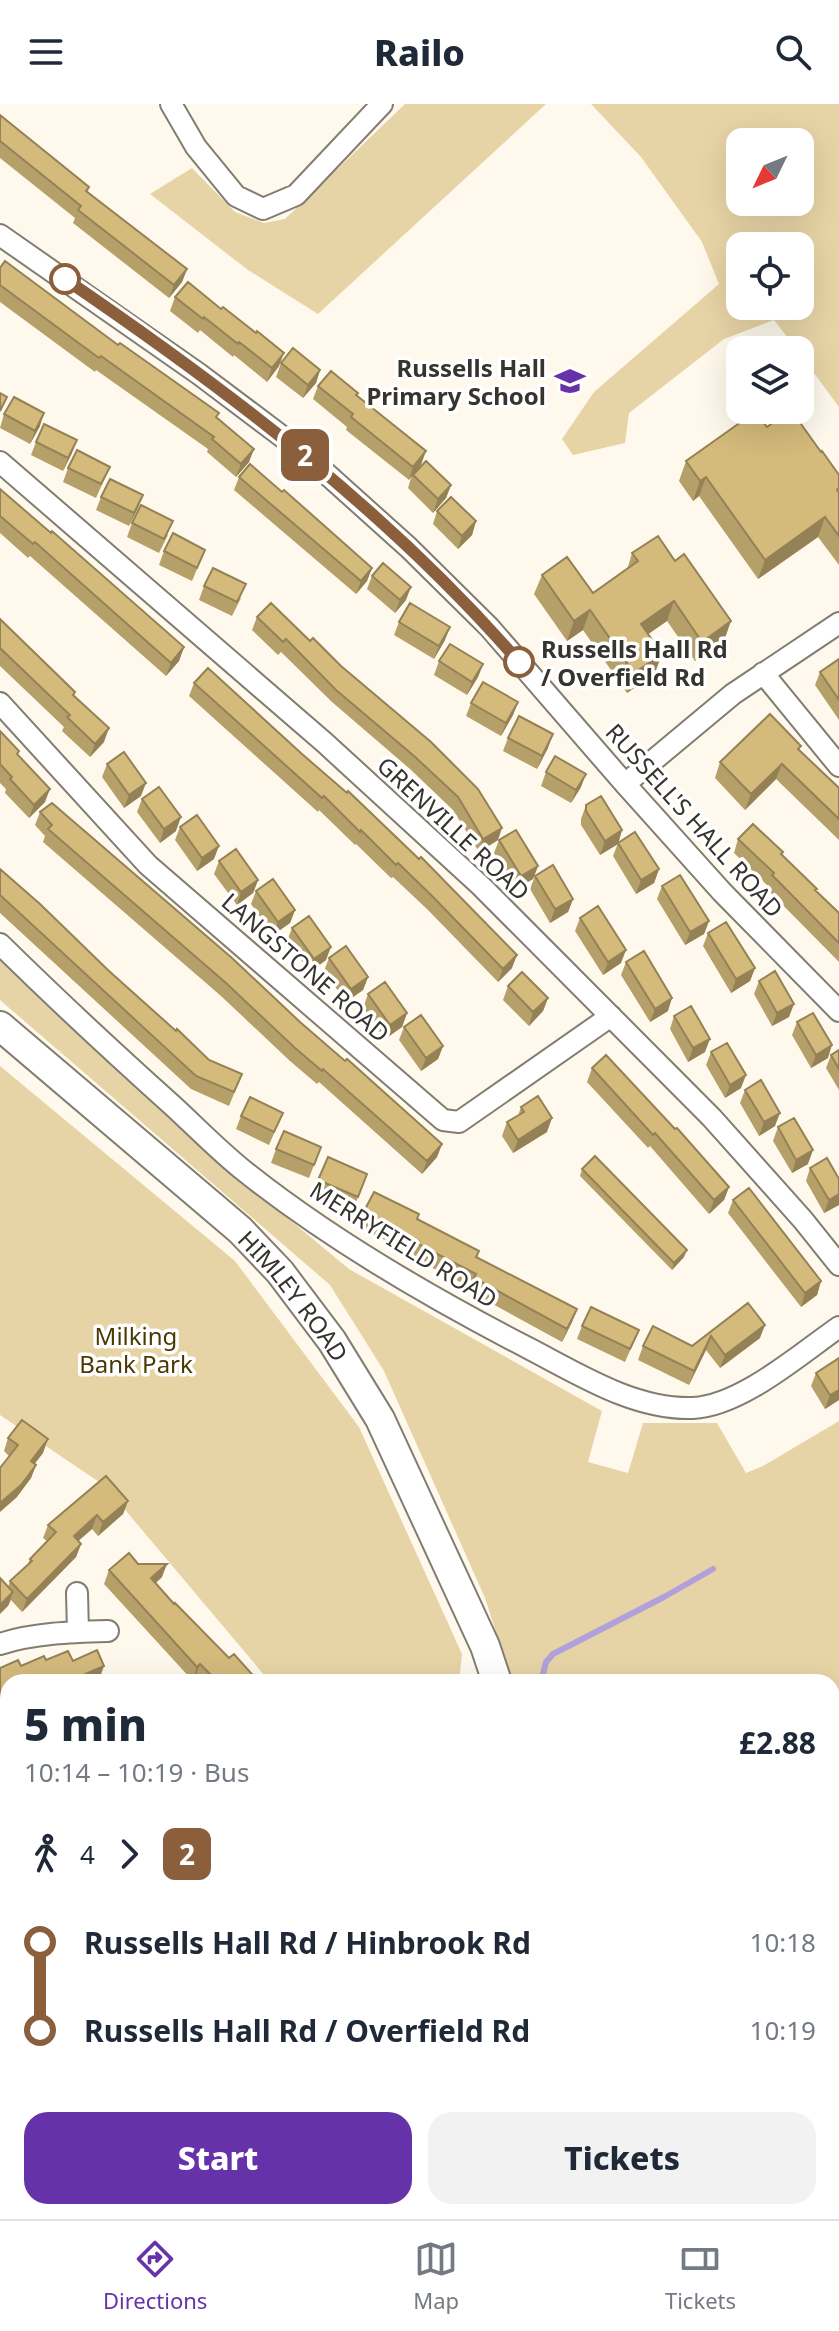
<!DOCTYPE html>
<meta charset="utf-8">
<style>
body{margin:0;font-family:"Noto Sans",sans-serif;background:#f2f2f3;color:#1f2937;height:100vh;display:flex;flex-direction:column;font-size:30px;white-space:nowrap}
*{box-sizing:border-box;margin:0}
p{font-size:26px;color:#747a83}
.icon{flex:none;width:44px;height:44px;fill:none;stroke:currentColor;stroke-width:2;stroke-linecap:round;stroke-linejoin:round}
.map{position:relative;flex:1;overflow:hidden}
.details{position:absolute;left:0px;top:1570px;width:840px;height:546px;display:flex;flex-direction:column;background:#fff;border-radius:24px 24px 0 0;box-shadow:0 8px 32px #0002}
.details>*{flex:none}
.badge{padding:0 16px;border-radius:12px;font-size:28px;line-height:52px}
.needle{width:52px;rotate:227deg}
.fabs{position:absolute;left:726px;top:24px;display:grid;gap:16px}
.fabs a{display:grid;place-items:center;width:88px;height:88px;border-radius:16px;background:#fff;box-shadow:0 8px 32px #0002;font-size:40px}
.map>.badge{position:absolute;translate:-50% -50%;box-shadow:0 0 0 4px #fff}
.legs{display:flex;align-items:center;gap:12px;height:88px;padding:0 24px;font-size:26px}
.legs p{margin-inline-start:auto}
.overview{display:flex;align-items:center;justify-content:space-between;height:136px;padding:0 24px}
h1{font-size:44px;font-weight:800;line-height:60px}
.button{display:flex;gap:16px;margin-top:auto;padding:16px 24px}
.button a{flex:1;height:92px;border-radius:24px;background:#6632a9;color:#fff;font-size:32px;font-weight:800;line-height:92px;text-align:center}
.button a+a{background:#f2f2f3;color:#1f2937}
ul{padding:0 24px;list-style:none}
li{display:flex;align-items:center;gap:28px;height:88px;font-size:30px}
li i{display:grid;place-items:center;width:12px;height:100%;margin:0 10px;background:currentColor}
li i::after{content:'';width:20px;height:20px;margin:-10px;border:6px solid;border-radius:50%;background:#fff}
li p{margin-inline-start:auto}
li:first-child i{background:linear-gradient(#0000 50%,currentColor 0)}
li:last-child i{background:linear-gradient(currentColor 50%,#0000 0)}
header{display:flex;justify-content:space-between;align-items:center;height:104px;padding:0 24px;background:#fff;font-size:36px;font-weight:800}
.dock{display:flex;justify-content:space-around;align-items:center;height:112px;border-top:2px solid #e0e1e3;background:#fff;font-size:22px;color:#747a83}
.dock a{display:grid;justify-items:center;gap:4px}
.dock .active{color:#6632a9}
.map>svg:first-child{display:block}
.green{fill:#e7d4a6;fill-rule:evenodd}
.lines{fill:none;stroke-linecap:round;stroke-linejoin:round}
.stream{stroke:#b2a0db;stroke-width:6}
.minor-casing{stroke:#817d71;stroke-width:24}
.tertiary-casing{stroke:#817d71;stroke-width:28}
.secondary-casing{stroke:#817d71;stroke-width:32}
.minor{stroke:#fff;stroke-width:20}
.tertiary{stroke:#fff;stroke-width:24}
.secondary{stroke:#fff;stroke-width:28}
.wall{fill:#b6a06a}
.shaded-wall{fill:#948256}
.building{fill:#d4ba7b;stroke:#948256;stroke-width:2}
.line-1-casing{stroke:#fff;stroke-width:18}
.line-1{stroke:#8b5e3c;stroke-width:12}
.stop-1-dot{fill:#fff;stroke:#8b5e3c;stroke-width:4}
.labels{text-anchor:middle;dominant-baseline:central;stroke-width:7;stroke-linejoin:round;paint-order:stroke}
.poi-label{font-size:24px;font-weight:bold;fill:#36342f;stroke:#fff;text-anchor:end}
.stop-label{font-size:24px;font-weight:bold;fill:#36342f;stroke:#fff;text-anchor:start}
.street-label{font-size:24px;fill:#36342f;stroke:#fff}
.park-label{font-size:24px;fill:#4a3903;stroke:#fff}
</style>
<header><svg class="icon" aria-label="menu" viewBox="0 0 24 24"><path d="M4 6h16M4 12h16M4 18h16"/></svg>Railo<svg class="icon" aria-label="search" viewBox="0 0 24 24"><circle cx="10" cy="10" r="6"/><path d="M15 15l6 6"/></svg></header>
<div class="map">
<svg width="839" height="2115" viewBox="0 0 839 2115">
<rect width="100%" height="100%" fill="#fef9ec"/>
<path class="green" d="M405 0H546L318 210 248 166 150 90 192 64 235 108 264 119 285 115Z
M591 0H839V303L800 250V246H797L774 216 724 235 629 309 625 339 573 351 562 335 594 288 719 180 702 138 641 53ZM740 38H800V98H740ZM800 142V202H740V142Z
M0 854 250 1083 349 1165 602 1307 588 1358 628 1369 643 1319H717L746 1369 763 1362 839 1317V1945L832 1944V1578H512L485 1494 384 1267 330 1181 0 896Z
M0 962 235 1157 359 1323 462 1550 459 1578H270L105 1382 0 1311Z
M832 1970 839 1971V2115H777L774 2108H832Z"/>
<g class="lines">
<path class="stream" d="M541 1578 546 1558 553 1550 664 1493 713 1465"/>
<g class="minor-casing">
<path id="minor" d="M171 0 196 43 236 92 263 105 296 91 382 0
M0 131 199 270 300 346 408 443 489 523 625 680 722 788 839 907
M0 358 325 639 481 782 712 1014 803 1116 839 1161
M763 569 839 662
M0 599 148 761 443 1016 459 1018 611 912
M625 680 733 590 839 519
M0 840C56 895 114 949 172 1001 196 1023 218 1046 243 1066 329 1135 433 1195 530 1245 580 1271 635 1306 693 1304 741 1302 800 1250 839 1223
M77 1489 78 1528
M0 1540C34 1529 72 1528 108 1527
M0 1706 8 1707
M0 1910 8 1925
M383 2108 386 2115
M584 2108 585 2115
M143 2115 156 2108"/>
</g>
<g class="tertiary-casing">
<path id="tertiary" d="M0 1965 8 1962"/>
</g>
<g class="secondary-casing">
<g id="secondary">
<path id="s1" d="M0 922 240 1126 280 1168 332 1237 380 1315 485 1542 497 1578"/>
<path d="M746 2108 749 2115"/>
</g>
</g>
<use href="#minor" class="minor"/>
<use href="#tertiary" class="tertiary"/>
<use href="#secondary" class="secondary"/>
</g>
<path class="wall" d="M0 11 89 83 88 88 187 165 182 178 169 194 73 119 75 114 0 54Z
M0 164 249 358 236 373 207 348 208 345 96 266 95 268 0 198Z
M175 193 221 205 256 229 279 262 267 278 234 251 233 253 200 226 198 229 170 207Z
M281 259 320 266 316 279 303 294 276 273Z
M318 282 358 289 357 292 421 361 414 369 451 381 446 394 433 409 408 384 412 371 409 376 346 326 347 323 313 295Z
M4 310 40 322 30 340 0 324Z
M767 323 821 348 839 371V461L818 433 758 475 699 392 693 397 679 377 686 357Z
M36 338 72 349 63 367 31 351Z
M110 363 96 394 63 378 68 364Z
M239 373 282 388 372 464 367 477 356 490 234 386Z
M0 385 184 543 179 557 166 572 30 452 28 454 0 429Z
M143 391 129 422 96 406 101 393Z
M437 407 476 417 472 431 458 445 433 420Z
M132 419 168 431 159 449 127 433Z
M205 446 192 477 159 461 164 447Z
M632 449 724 537 695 557 667 517 648 530 655 569 627 589 583 526 567 537 534 490 542 471 593 489 627 466Z
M372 472 406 496 395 509 367 485Z
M204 482 241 494 232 512 199 496Z
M257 513 310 537 498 736 479 748 453 706 410 665 332 598 281 548 278 551 252 526Z
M0 515 75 588 74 592 104 638 90 653 62 627 64 623 0 562Z
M399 518 445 536 434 555 394 531Z
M839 555V616L815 581 820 568Z
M439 557 483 560 478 573 467 591 434 571Z
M208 564 512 864 498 878 428 806 393 773 391 774 356 740 355 741 319 706 318 708 189 592 194 579Z
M518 598 513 611 501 632 466 612 471 599Z
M0 627 18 651 45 698 29 714 5 689 6 685 0 679Z
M508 634 548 644 537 665 503 647Z
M799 646 839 684V736L776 675 745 706 715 674 720 658Z
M107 660 141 692 124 704 102 673Z
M546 668 581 683 571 699 541 682Z
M142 695 176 727 160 739 137 708Z
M586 701 622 726 618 740 600 751 581 721V715Z
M40 708 300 918 442 1040 437 1053 422 1070 319 978 317 980 290 957 221 892 43 738 45 732 35 721Z
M180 723 214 755 197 767 175 736Z
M738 735 783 748 782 751 817 785 816 787 839 809V858L767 785 768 782 734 749Z
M499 736 538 762 533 775 516 785 494 749Z
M618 739 659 765 654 779 636 790 613 752Z
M219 757 258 776 253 789 237 801 214 770Z
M0 765 109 867 209 956 242 970 229 1002 191 985 0 809Z
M535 772 573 795 568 808 550 819 530 785Z
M662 782 709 817 704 830 685 841 657 795Z
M256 787 295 806 290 819 273 831 251 800Z
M580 814 621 859 603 871 575 827Z
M292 824 326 856 310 868 287 837Z
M708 829 755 864 750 877 731 889 703 842Z
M329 854 368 873 363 886 346 898 324 867Z
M626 858 668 907 650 918 621 871Z
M759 877 789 913 772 922 754 890Z
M508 882 548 894 543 907 529 922 503 896Z
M368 890 407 909 402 923 385 935 363 904Z
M674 912 705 948 688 958 670 925Z
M797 918 828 954 811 964 792 931Z
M404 923 443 942 438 955 421 967 399 936Z
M839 946V986L826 964 831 951Z
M711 948 741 984 725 994 706 961Z
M592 964 729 1083 724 1096 709 1110 650 1042 648 1044 587 978Z
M745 986 775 1022 759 1032 740 999Z
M521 1003 547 1028 513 1049 502 1032 507 1018 518 1012Z
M283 1009 269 1041 236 1025 241 1012Z
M778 1023 808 1060 792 1069 773 1037Z
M321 1043 309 1074 271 1059 276 1045Z
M328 1053 367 1070 353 1106 313 1090Z
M810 1064 839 1075V1101L824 1109 806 1077Z
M582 1065 684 1153 672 1166 580 1072Z
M733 1096 821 1177 817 1191 801 1203 728 1109Z
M363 1109 417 1115 479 1147 477 1154 577 1205 572 1218 562 1238 469 1187 470 1183 413 1154 414 1150 358 1123Z
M748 1199 760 1234 720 1264 706 1246 689 1281 638 1256 643 1242H692Z
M582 1222 639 1226 625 1258 577 1235Z
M839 1254V1296L825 1305 811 1282 816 1269Z
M8 1334 43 1349 34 1360 36 1361 31 1374 16 1394 9 1352 4 1347Z
M128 1397 123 1410 98 1432 92 1425 78 1437 81 1440 76 1453 22 1508 11 1496 8 1502V1483L10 1477 28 1460 30 1455 47 1437 43 1434 48 1421Z
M138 1460 162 1473 156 1479 174 1500 229 1554 259 1578H200L195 1573 192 1576 104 1480 109 1466Z
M8 1801V1846L0 1824V1809L2 1804Z
M8 2060 9 2108 3 2110 0 2103V2063Z
M526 2108H553L552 2115H525Z
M624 2108H670V2115H624Z"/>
<path class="shaded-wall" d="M187 165 182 178 169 194 174 181Z
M284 249 279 262 267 278 272 264Z
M320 266 316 279 303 294 308 281Z
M44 309 40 322 30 340 35 327Z
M77 336 72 349 63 367 68 354Z
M254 345 249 358 236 373 241 360Z
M426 347 421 361 409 376 413 363Z
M706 373 699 392 693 397 700 377Z
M451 381 446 394 433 409 438 395Z
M143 391 138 404 129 422 134 409Z
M825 413 818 433 758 475 765 456Z
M476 417 472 431 458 445 462 432Z
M372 464 367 477 356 490 361 477Z
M411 483 406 496 395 509 400 496Z
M674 497 667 517 634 540 641 520Z
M590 506 583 526 567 537 574 517Z
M731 517 724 537 695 557 702 538Z
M450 523 445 536 434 555 439 542Z
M184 543 179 557 166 572 171 559Z
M662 550 655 569 627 589 634 569Z
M483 560 478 573 467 591 472 578Z
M518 598 513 611 501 632 506 619Z
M109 624 104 638 90 653 95 640Z
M553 630 548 644 537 665 542 652Z
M782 660 776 675 745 706 751 690Z
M586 670 581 683 571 699 576 686Z
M146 679 141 692 124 704 129 691Z
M50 685 45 698 29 714 34 701Z
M181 713 176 727 160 739 164 725Z
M502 724 498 736 479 748 483 735Z
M622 726 618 740 600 751 605 737Z
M219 742 214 755 197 767 202 754Z
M538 762 533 775 516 785 521 772Z
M659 765 654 779 636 790 641 776Z
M258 776 253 789 237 801 241 788Z
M573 795 568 808 550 819 555 805Z
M295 806 290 819 273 831 278 818Z
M709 817 704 830 685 841 690 828Z
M331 843 326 856 310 868 314 855Z
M626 846 621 859 603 871 608 858Z
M517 851 512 864 498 878 503 865Z
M755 864 750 877 731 889 736 875Z
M368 873 363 886 346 898 351 885Z
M548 894 543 907 529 922 533 908Z
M672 894 668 907 650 918 655 905Z
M794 900 789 913 772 922 777 909Z
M407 909 402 923 385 935 390 921Z
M710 935 705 948 688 958 693 944Z
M832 941 828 954 811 964 816 951Z
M443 942 438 955 421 967 426 954Z
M746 971 741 984 725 994 730 981Z
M780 1009 775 1022 759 1032 764 1018Z
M552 1014 547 1028 513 1049 518 1036Z
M442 1040 437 1053 422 1070 427 1057Z
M813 1046 808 1060 792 1069 796 1056Z
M729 1083 724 1096 709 1110 714 1096Z
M839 1090V1101L824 1109 829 1096Z
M687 1146 684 1153 672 1166 674 1159Z
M821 1177 817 1191 801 1203 805 1189Z
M577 1205 572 1218 562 1238 567 1225Z
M765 1221 760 1234 720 1264 725 1251Z
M711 1232 706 1246 689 1281 694 1267Z
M839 1286V1296L825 1305 830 1291Z
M48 1335 43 1349 26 1371 31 1357Z
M36 1361 31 1374 16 1394 0 1408V1399Z
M128 1397 123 1410 98 1432 103 1418Z
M97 1411 92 1425 69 1445 74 1432Z
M81 1440 76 1453 22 1508 27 1495Z
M167 1460 162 1473 146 1487 151 1474Z
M13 1488 8 1502 0 1510V1501Z
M200 1560 195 1573 192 1576 197 1563Z
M104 1562 99 1576 94 1578H67Z
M8 1593V1604L1 1607 0 1610V1596Z
M8 1756V1769L0 1770V1757Z
M7 2097 9 2108 3 2110Z
M299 2108H334L313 2115H279Z"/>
<path class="building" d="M0 11 89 83 86 87 187 165 174 181 78 106 81 102 0 37Z
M5 157 118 241 120 239 219 309 216 313 254 345 241 360 212 335 214 333 101 252 99 254 0 181V164Z
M188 178 221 205 223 203 256 229 257 227 284 249 272 264 239 238 238 240 204 213 203 215 175 193Z
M293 244 320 266 308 281 281 259Z
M331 267 358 289 356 291 426 347 413 363 351 313 353 310 318 282Z
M0 289 7 293 0 307Z
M14 293 44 309 35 327 4 310Z
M791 306 821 348 822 347 839 371V384L837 386 839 389V432L825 413 765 456 706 373 700 377 686 357 755 308 767 323Z
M44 320 77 336 68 354 36 338Z
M77 346 110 363 101 380 68 364Z
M426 357 451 381 438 395 413 371Z
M250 360 282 388 284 386 372 464 361 477 239 373Z
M110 375 143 391 134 409 101 393Z
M0 385 51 429 52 427 184 543 171 559 35 438 33 440 0 412Z
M451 393 476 417 462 432 437 407Z
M141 401 173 417 164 435 132 419Z
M173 429 205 446 197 464 164 447Z
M658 432 675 457 684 450 731 517 702 538 674 497 641 520 662 550 634 569 590 506 574 517 542 471 567 453 593 489 638 457 632 449Z
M383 459 411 483 400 496 372 472Z
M213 464 246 480 237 498 204 482Z
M271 499 310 537 313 534 341 562 431 638 478 685 502 724 483 735 458 693 414 652 336 586 286 535 283 538 257 513Z
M410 499 450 523 439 542 399 518Z
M0 515 75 588 73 591 109 624 95 640 67 613 70 611 0 544Z
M450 540 483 560 472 578 439 557Z
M839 555V596L820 568Z
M208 564 302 650 347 689 348 687 419 755 421 753 517 851 503 865 433 793 398 759 396 761 361 726 360 728 324 692 322 694 194 579Z
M483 578 518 598 506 619 471 599Z
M770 610 801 642 798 645 839 684V715L782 660 751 690 720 658Z
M519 612 553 630 542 652 508 634Z
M0 627 19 647 17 650 50 685 34 701 10 675 12 673 0 660Z
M124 648 146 679 129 691 107 660Z
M555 652 586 670 576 686 546 668Z
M159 683 181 713 164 725 142 695Z
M601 692 622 726 605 737 586 707V701Z
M52 699 232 854 300 918 345 957 347 955 442 1040 427 1057 323 965 322 967 295 944 226 879 48 725 52 721 40 708Z
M197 711 219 742 202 754 180 723Z
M753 720 783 748 781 750 817 785 815 786 839 809V839L772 771 774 769 738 735Z
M516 726 538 762 521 772 499 736Z
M635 728 659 765 641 776 618 739Z
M236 745 258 776 241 788 219 757Z
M553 761 573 795 555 805 535 772Z
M0 765 40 800 109 867 176 927 177 925 209 956 242 970 234 988 196 972 0 791Z
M680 771 709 817 690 828 662 782Z
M273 775 295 806 278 818 256 787Z
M598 802 626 846 608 858 580 814Z
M309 812 331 843 314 855 292 824Z
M726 818 755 864 736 875 708 829Z
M346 842 368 873 351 885 329 854Z
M644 847 672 894 655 905 626 858Z
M775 867 794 900 777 909 759 877Z
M522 868 548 894 533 908 508 882Z
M385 878 407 909 390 921 368 890Z
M691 902 710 935 693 944 674 912Z
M813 909 832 941 816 951 797 918Z
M421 911 443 942 426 954 404 923Z
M727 939 746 971 730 981 711 948Z
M839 946V965L831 951Z
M606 951 675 1025 677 1024 729 1083 714 1096 655 1029 653 1031 592 964Z
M761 976 780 1009 764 1018 745 986Z
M538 992 552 1014 518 1036 507 1018 524 1008 521 1003Z
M250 993 283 1009 274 1028 241 1012Z
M794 1014 813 1046 796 1056 778 1023Z
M284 1027 321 1043 314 1061 276 1045Z
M595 1052 687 1146 674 1159 582 1065Z
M328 1053 367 1070 358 1093 318 1076Z
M827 1054 839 1075V1090L829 1096 810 1064Z
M749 1084 821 1177 805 1189 733 1096Z
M374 1088 419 1110 417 1115 479 1147 476 1153 577 1205 567 1225 474 1174 476 1170 418 1140 419 1137 363 1109Z
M748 1199 765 1221 725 1251 711 1232 694 1267 643 1242 653 1222 692 1242Z
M591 1203 639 1226 630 1245 582 1222Z
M839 1254V1286L830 1291 816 1269Z
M22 1316 48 1335 31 1357 36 1361 21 1381 0 1399V1364L18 1341 8 1334Z
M106 1372 128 1397 103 1418 97 1411 74 1432 81 1440 27 1495 10 1477 32 1457 30 1455 56 1428 48 1421Z
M129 1449 138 1460H167L151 1474 174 1500 175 1499 229 1554 234 1550 259 1578H218L200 1560 197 1563 109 1466Z
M0 1474 13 1488 0 1501Z
M97 1546 104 1562 67 1578H8V1593L0 1596V1564L18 1556 21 1562 44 1552 46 1556 68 1547 73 1557Z
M8 1727V1756L0 1757V1728Z
M8 1801V1820L2 1804Z
M8 2060V2097H7L0 2076V2063Z
M209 2108H299L279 2115H189Z
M530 2108H553L552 2115 529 2114Z
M629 2108H670V2115H628Z"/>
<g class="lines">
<g class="line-1-casing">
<path id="line-1" d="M65 175C228 286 389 408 519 558"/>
</g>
<use href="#line-1" class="line-1"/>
</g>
<defs>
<g id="school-bare" transform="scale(2.4)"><path d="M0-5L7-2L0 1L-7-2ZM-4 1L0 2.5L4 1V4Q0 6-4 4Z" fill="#6632a9" stroke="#fff" stroke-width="2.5" paint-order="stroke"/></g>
</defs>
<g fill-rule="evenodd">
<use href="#school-bare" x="570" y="277"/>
</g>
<g class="stop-1-dot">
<circle cx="65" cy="175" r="14"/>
<circle cx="519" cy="558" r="14"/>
</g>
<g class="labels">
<g class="poi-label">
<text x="546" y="263">Russells Hall<tspan x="546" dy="28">Primary School</tspan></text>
</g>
<g class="stop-label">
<text x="541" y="544">Russells Hall Rd<tspan x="541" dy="28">/ Overfield Rd</tspan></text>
</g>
<g class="street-label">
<text transform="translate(695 716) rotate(48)">RUSSELL'S HALL ROAD</text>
<text transform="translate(454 724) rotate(43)">GRENVILLE ROAD</text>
<text transform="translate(306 863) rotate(41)">LANGSTONE ROAD</text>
<text transform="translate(404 1140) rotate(32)">MERRYFIELD ROAD</text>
<text stroke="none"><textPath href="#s1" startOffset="400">HIMLEY ROAD</textPath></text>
</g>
<g class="park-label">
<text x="136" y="1231">Milking<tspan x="136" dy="28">Bank Park</tspan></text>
</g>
</g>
</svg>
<div class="fabs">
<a><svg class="needle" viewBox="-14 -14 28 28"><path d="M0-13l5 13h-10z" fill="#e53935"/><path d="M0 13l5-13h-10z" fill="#747a83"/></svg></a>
<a><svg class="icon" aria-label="locate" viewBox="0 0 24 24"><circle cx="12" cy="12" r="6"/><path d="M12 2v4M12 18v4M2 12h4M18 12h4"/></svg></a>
<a><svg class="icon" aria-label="layers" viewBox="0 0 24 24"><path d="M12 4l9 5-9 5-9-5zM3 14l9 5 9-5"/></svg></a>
</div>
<b class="badge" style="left:305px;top:351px;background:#8b5e3c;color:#fff">2</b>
<section class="details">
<div class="overview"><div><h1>5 min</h1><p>10:14 – 10:19 · Bus</p></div><b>£2.88</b></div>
<div class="legs"><svg class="icon" aria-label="walk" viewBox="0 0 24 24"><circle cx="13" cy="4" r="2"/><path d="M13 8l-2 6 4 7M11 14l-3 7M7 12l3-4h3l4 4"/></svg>4<svg class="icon" aria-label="forward" viewBox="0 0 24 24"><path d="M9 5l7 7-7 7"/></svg><b class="badge" style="background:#8b5e3c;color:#fff">2</b></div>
<ul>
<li><i style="color:#8b5e3c"></i><b>Russells Hall Rd / Hinbrook Rd</b><p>10:18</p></li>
<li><i style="color:#8b5e3c"></i><b>Russells Hall Rd / Overfield Rd</b><p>10:19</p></li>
</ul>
<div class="button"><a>Start</a><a>Tickets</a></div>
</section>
</div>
<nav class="dock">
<a class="active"><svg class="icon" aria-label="directions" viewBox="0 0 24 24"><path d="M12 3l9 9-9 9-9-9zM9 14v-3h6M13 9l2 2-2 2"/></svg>Directions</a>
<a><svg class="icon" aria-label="map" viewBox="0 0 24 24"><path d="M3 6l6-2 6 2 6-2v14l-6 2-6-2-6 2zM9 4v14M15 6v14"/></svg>Map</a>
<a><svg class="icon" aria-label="tickets" viewBox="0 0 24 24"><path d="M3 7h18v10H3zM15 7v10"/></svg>Tickets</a>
</nav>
